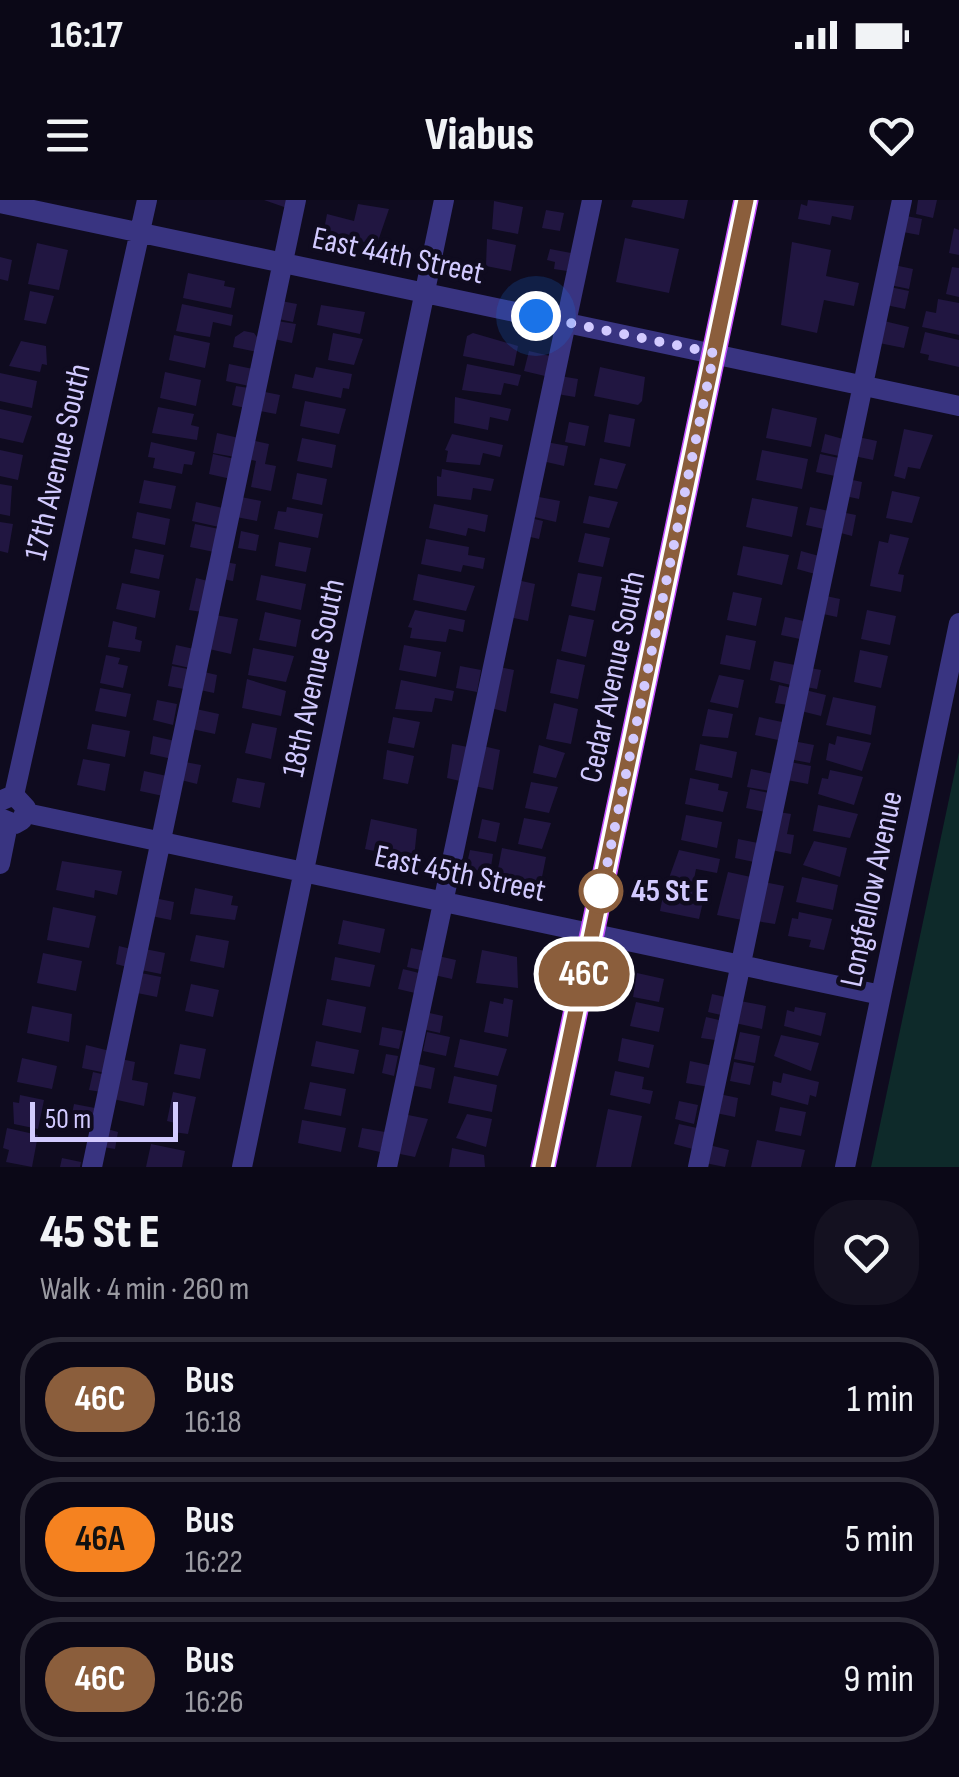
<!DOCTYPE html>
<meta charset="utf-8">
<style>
body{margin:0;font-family:"Sofia Sans Condensed",sans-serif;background:#141120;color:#f1f3f6;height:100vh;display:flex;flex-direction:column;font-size:38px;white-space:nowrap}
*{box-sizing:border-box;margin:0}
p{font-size:32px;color:#9a9aa1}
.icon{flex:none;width:55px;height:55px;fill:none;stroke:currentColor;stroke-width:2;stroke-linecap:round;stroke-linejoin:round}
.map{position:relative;height:967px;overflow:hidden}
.sheet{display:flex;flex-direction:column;background:#0b0817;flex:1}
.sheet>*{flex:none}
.badge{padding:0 20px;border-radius:32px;font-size:35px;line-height:65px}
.scale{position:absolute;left:30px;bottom:25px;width:148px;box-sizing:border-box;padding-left:10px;border:5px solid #d2caff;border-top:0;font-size:28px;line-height:35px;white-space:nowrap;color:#d2caff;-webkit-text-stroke:8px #0f0b1f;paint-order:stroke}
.you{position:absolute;width:50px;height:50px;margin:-25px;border:8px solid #fff;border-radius:50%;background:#1a73e8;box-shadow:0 0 0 15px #1a73e833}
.map>.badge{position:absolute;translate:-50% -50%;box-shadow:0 0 0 5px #fff}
.round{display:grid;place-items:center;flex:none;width:105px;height:105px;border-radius:40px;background:#141120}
.headline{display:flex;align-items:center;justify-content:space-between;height:170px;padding:0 40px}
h1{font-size:48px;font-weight:800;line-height:75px}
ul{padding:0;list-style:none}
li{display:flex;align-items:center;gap:30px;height:125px;margin:0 20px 15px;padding:0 20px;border:5px solid #2b2936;border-radius:40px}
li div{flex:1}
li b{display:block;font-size:38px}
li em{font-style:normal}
li .badge{min-width:110px;font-weight:700;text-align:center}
.status{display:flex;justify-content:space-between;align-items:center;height:70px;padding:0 50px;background:#0b0817;direction:ltr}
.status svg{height:28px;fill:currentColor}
header{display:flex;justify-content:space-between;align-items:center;height:130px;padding:0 40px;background:#0b0817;font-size:45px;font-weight:800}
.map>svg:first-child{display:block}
.green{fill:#0e2a2a}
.building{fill:#211641}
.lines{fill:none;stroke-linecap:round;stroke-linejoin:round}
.minor{stroke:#393481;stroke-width:20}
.major{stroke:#c451ff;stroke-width:25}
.line-casing{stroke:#fff;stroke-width:22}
.line{stroke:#8b5e3c;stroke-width:15}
.walk{stroke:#d2caff;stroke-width:10;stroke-dasharray:0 18}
.stop-dot{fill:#fff;stroke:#8b5e3c;stroke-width:5}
.labels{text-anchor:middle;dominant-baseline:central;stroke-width:9;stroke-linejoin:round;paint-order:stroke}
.street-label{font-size:32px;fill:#d2caff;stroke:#0f0b1f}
.stop-label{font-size:32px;font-weight:bold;fill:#d2caff;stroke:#0f0b1f;text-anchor:start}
</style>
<div class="status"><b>16:17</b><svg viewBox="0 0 49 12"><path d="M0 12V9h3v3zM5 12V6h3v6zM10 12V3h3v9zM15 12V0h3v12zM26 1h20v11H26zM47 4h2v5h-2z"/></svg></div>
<header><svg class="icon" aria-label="menu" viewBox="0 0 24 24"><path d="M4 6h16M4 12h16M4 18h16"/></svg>Viabus<svg class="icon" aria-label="heart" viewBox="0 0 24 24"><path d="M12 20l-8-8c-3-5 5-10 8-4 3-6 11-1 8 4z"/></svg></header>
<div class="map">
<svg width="959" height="967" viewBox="0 0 959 967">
<rect width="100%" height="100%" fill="#0f0b1f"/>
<path class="green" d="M959 552V967H871Z"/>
<path class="building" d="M264 0H289L287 8Z
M633 0H688L684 19 631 7Z
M808 0 854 6 851 20 832 16 830 25 798 19 801 4 807 6Z
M918 0H937L933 18 916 14Z
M494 1 523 7 518 34 492 29Z
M358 4 389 9 377 44 323 35 327 14 354 21Z
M546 10 564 13 560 31 542 28Z
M906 16 922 19 919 35 903 32Z
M954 28 959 30V55L949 53Z
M625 38 679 49 669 93 616 82Z
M487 39 516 45 511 71 486 66Z
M792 42 831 50 826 76 859 83 854 106 824 100 817 133 781 125Z
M37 43 68 50 59 90 28 84Z
M550 49 571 53 567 71 554 69 555 62 547 60Z
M0 57 12 60 8 81 0 79Z
M894 65 913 69 909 89 890 85Z
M952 67 959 68V97L946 94Z
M188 73 225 81 224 86 235 88 231 108 183 98Z
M890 87 909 91 905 109 886 105Z
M30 91 54 96 46 124 24 120Z
M938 99 959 103V135L922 127 926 111 936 113Z
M281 101 297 104 293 122 278 119Z
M182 104 233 115 231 126 213 122 210 137 176 131Z
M321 105 365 112 360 134 317 125Z
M277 121 296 124 292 143 274 139Z
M884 121 909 127 904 148 879 143Z
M244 131 254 133 260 141 257 152 233 147 235 137Z
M925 132 959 140V167L928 160 929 155 920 153Z
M333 133 363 139 354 165 328 160Z
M473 133 518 146 514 166 463 156 467 136Z
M174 135 210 143 205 168 169 160Z
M21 141 46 146 47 165 42 164 40 172 9 166Z
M529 151 550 156 545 176 524 171Z
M229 164 253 169 249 186 226 181Z
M467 164 521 175 518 186 504 183 501 195 462 190Z
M316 167 352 174 349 189 343 188 341 198 292 188 295 174 313 178Z
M600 167 645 177 642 201 638 205 594 196Z
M165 172 201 180 196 206 160 198Z
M0 173 37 181 32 208 0 201Z
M560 176 578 179 575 197 557 194Z
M236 186 249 188 245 208 232 205Z
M265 192 280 195 276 214 260 211Z
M455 197 511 209 508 221 490 217 488 230 454 223Z
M305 201 346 209 339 234 300 226Z
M158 207 194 214 191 225 199 227 197 240 152 233Z
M772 208 817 218 811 247 766 238Z
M0 209 32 216 23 243 0 238Z
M609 214 635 219 630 247 604 242Z
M569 222 589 226 585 246 565 242Z
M904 229 933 235 920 269 908 267 905 279 894 276Z
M217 233 239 238 235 257 213 253Z
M452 234 503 245 500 257 483 253 480 265 446 262 448 251 445 250Z
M825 234 843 239 839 256 821 252Z
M858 237 877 241 873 260 854 256Z
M302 238 336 245 332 268 297 261Z
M251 240 269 244 265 264 276 266 271 291 251 287 256 261 248 259Z
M151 242 195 252 192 265 184 264 182 274 153 268 155 258 148 257Z
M546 242 568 246 564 266 542 261Z
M0 250 23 255 18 280 0 276Z
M762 250 808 259 802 289 756 280Z
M213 254 235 259 231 279 209 274Z
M820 254 839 258 835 276 816 272Z
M600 258 626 264 617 289 594 285Z
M442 269 494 279 491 291 473 288 471 300 437 296V276L441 277Z
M297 273 327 279 322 305 292 299Z
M848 279 862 282 859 299 845 296Z
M144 280 176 286 171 309 139 303Z
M0 284 12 286 10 316 0 314Z
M892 291 920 297 912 323 886 318Z
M534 296 560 301 556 322 530 316Z
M589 296 618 302 609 328 583 323Z
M241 297 261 301 257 321 236 317Z
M752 298 798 307 792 337 746 327Z
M196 302 223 308 219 327 192 321Z
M434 304 488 315 485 332 468 328 466 336 429 328Z
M287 307 323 314 318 338 274 329 278 311 286 312Z
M810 307 829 311 824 329 806 325Z
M137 312 170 319 165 345 132 338Z
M841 312 856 315 852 336 837 332Z
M530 318 543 321 539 339 526 336Z
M0 322 13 324 8 353 0 351Z
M195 324 219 329 214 352 190 347Z
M241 331 259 335 256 351 238 348Z
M585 333 610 338 603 367 578 362Z
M890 334 909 338 898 374 904 375 901 392 870 386 879 341 888 343Z
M426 339 469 347 468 355 485 358 483 369 463 365 461 372 421 364Z
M279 342 311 348 306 372 275 366Z
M743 346 789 355 782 385 737 375Z
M135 349 164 355 159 379 130 373Z
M801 351 819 356 815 374 797 369Z
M225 362 236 364 233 381 222 379Z
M578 373 602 377 595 411 571 406Z
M418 374 475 386 466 411 413 400Z
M261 375 306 384 301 410 256 400Z
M196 378 208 381 202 412 189 410Z
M517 380 535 384 528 421 509 417Z
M122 383 160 391 155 418 116 409Z
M733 392 762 398 756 426 727 420Z
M826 396 840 399 837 417 823 414Z
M415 410 465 420 463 432 449 429 446 442 410 438 412 428 408 427Z
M867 410 896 416 890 445 861 439Z
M265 412 301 420 296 447 259 440Z
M215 415 238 419 231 454 209 449Z
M569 415 594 420 586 457 561 451Z
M785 417 804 421 800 439 781 435Z
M113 421 137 427 135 439 142 441 140 452 108 447Z
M726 435 756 441 750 470 720 464Z
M176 445 194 449 190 468 172 464Z
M404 445 441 452 436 477 399 470Z
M253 448 294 456 286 482 248 475Z
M860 450 888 456 881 488 854 482Z
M106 455 120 458 118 464 128 466 123 488 100 483Z
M557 459 585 465 578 499 550 493Z
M774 461 795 465 791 485 770 480Z
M172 466 188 469 184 489 168 486Z
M460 466 481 470 477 492 456 488Z
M500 467 514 470 506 512 491 508Z
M810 468 821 470 817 489 806 487Z
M204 472 217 475 214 493 200 490Z
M719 475 744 480 738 508 710 502Z
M247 479 286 491 281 516 242 508Z
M401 480 454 491 452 501 435 498 432 512 395 509Z
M779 485 792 488 788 505 775 503Z
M100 488 131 494 126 517 95 511Z
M805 490 826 495 821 516 801 511Z
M833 497 876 506 871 535 826 525Z
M157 500 177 504 173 525 153 520Z
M554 503 578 509 571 544 546 539Z
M196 509 219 514 215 534 192 529Z
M708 509 733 514 728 538 702 536Z
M393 517 420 522 414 548 388 543Z
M759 517 782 522 778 540 755 535Z
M252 523 277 528 271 559 245 553Z
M92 524 130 531 125 557 87 549Z
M153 536 175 541 172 559 150 554Z
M837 536 871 543 862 571 826 560 829 543 835 545Z
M793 541 814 545 810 563 789 559Z
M452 544 468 547 460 581 447 578Z
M700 544 737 552 732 578 695 570Z
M539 545 565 553 556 578 533 573Z
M483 546 500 550 493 590 474 586Z
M387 550 414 556 408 584 383 579Z
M83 559 110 564 105 591 77 585Z
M185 562 201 565 197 584 181 580Z
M790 562 811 566 808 584 787 580Z
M751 569 774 574 770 591 747 587Z
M830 570 863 577 854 605 818 594 822 578 828 579Z
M144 571 167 576 163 596 140 591Z
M237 578 265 583 260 608 232 602Z
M690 578 719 584 718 590 728 592 723 612 685 604Z
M531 582 558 587 549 613 525 608Z
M750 589 769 593 765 612 746 608Z
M818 605 858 614 850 638 813 631Z
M779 612 791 614 787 634 794 635 791 654 771 650Z
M686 615 722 622 717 648 681 640Z
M524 618 551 623 542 649 518 644Z
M371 619 417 629 414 658 380 648 379 652 365 649Z
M482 619 500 623 496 642 478 638Z
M738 639 758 643 754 662 735 658Z
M814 641 847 648 840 677 803 665Z
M502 648 546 657 540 687 496 679Z
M470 650 493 654 490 673 466 668Z
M679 650 720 659 717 673 696 669 693 684 669 678Z
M62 661 122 671 117 695 95 690 94 698 56 690Z
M728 672 751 677 742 720 717 715Z
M802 677 838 685 833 710 796 702Z
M764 682 784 686 775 724 756 721Z
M665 685 705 693 699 719 660 711Z
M195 688 233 696 231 705 238 706 235 720 190 714Z
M154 698 174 702 171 720 151 716Z
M53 707 96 716 89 748 47 740Z
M799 712 832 719 824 750 809 747 811 740 788 736 792 718 798 719Z
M343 720 385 729 380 753 338 744Z
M196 735 229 741 224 768 190 761Z
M119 746 131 749 127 767 116 764Z
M411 748 425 751 421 770 407 767Z
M145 749 165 753 161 774 141 770Z
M482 750 517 757 518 788 476 783Z
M43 753 82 761 76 791 37 783Z
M438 756 456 760 452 779 434 775Z
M335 757 375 765 370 787 331 780Z
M403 769 419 773 415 793 398 789Z
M141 773 161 777 157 797 137 793Z
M637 773 664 779 659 802 633 797Z
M191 784 219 790 213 817 185 811Z
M712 794 725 797 721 815 708 812Z
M504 798 513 800 508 837 484 832 490 801 503 804Z
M327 799 366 807 361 833 322 825Z
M740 801 766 806 762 829 735 823Z
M636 802 664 808 659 832 630 826Z
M32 806 72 814 69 842 27 833Z
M795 807 826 813 821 836 784 826 787 810 794 812Z
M425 812 443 816 440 833 422 829Z
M706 817 719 820 715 840 701 838Z
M382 827 403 831 399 849 379 845Z
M427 832 450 837 446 856 423 851Z
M740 832 760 836 755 863 734 859Z
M781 835 819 843 811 871 774 856Z
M622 838 654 845 649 868 618 861Z
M460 839 507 849 498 876 454 867Z
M316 841 359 850 354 874 311 866Z
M180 844 206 849 200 879 174 874Z
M86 845 110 851 106 873 82 868Z
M386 854 398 856 394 876 382 873Z
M22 858 57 866 52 889 17 882Z
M121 859 135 862 132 880 148 883 144 906 113 899Z
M690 861 713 866 709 887 686 883Z
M734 862 754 866 750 885 730 881Z
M414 863 435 868 431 889 410 885Z
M615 871 644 877 642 889 653 891 650 904 610 895Z
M93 872 106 875 102 892 89 890Z
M783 873 819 882 816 897 810 895 808 905 771 895 773 881 781 883Z
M454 876 497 885 492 912 448 903Z
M310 882 346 889 341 916 304 909Z
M173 892 196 897 188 934 173 932 175 923 167 921Z
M719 894 738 898 735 917 716 913Z
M20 895 44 900 38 929 14 924 13 902 19 903Z
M679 901 698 905 694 924 675 919Z
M74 904 95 908 91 928 70 924Z
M780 907 806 912 801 936 775 931Z
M608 909 642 916 631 967H596Z
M403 914 428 919 415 957 395 953Z
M467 914 492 919 486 947 456 938Z
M302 920 346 928 341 952 298 943Z
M679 924 697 928 693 949 674 944Z
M7 928 38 935 32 967 6 962 9 950 3 948Z
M362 928 385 932 380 952 358 947Z
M107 929 118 932 115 949 103 947Z
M757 940 805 950 801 967H751Z
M151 944 185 951 182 967H146Z
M709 945 729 950 725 967 705 963Z
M452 948 484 955 485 967H449Z
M62 958 81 962 80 967H60Z"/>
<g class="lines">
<path class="minor" d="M0 3 959 206
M14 595 147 0
M0 601 14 595 26 608 22 620 15 624 0 618
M26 613 881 795
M0 664 8 624
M92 967 296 0
M242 967 444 0
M387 967 592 0
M698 967 902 0
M845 967 959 423"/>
<path class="major" d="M543 967 746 0"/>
</g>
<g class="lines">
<g class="line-casing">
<path id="line" d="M543 967 746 0"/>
</g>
<use href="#line" class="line"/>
<path class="walk" d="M536 116 714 153 598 708 601 691"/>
</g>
<circle class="stop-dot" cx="601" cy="691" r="20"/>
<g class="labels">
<g class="street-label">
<text transform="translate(398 56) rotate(12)">East 44th Street</text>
<text transform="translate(58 262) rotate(-77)">17th Avenue South</text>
<text transform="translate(613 477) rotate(-78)">Cedar Avenue South</text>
<text transform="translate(314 478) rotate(-78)">18th Avenue South</text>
<text transform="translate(460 674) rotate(12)">East 45th Street</text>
<text transform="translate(872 689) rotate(-78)">Longfellow Avenue</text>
</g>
<g class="stop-label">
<text x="631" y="691">45 St E</text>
</g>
</g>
</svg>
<div class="scale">50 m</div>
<div class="you" style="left:536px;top:116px"></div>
<b class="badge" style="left:584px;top:774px;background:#8b5e3c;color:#fff">46C</b>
</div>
<section class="sheet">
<div class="headline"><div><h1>45 St E</h1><p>Walk · 4 min · 260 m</p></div><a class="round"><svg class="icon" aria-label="heart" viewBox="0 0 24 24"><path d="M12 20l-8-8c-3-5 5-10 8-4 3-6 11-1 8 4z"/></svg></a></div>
<ul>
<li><span class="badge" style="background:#8b5e3c;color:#fff">46C</span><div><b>Bus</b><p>16:18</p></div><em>1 min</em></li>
<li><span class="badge" style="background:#f58220;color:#111">46A</span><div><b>Bus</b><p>16:22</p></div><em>5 min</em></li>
<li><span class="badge" style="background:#8b5e3c;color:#fff">46C</span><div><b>Bus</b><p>16:26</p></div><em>9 min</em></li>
</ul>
</section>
